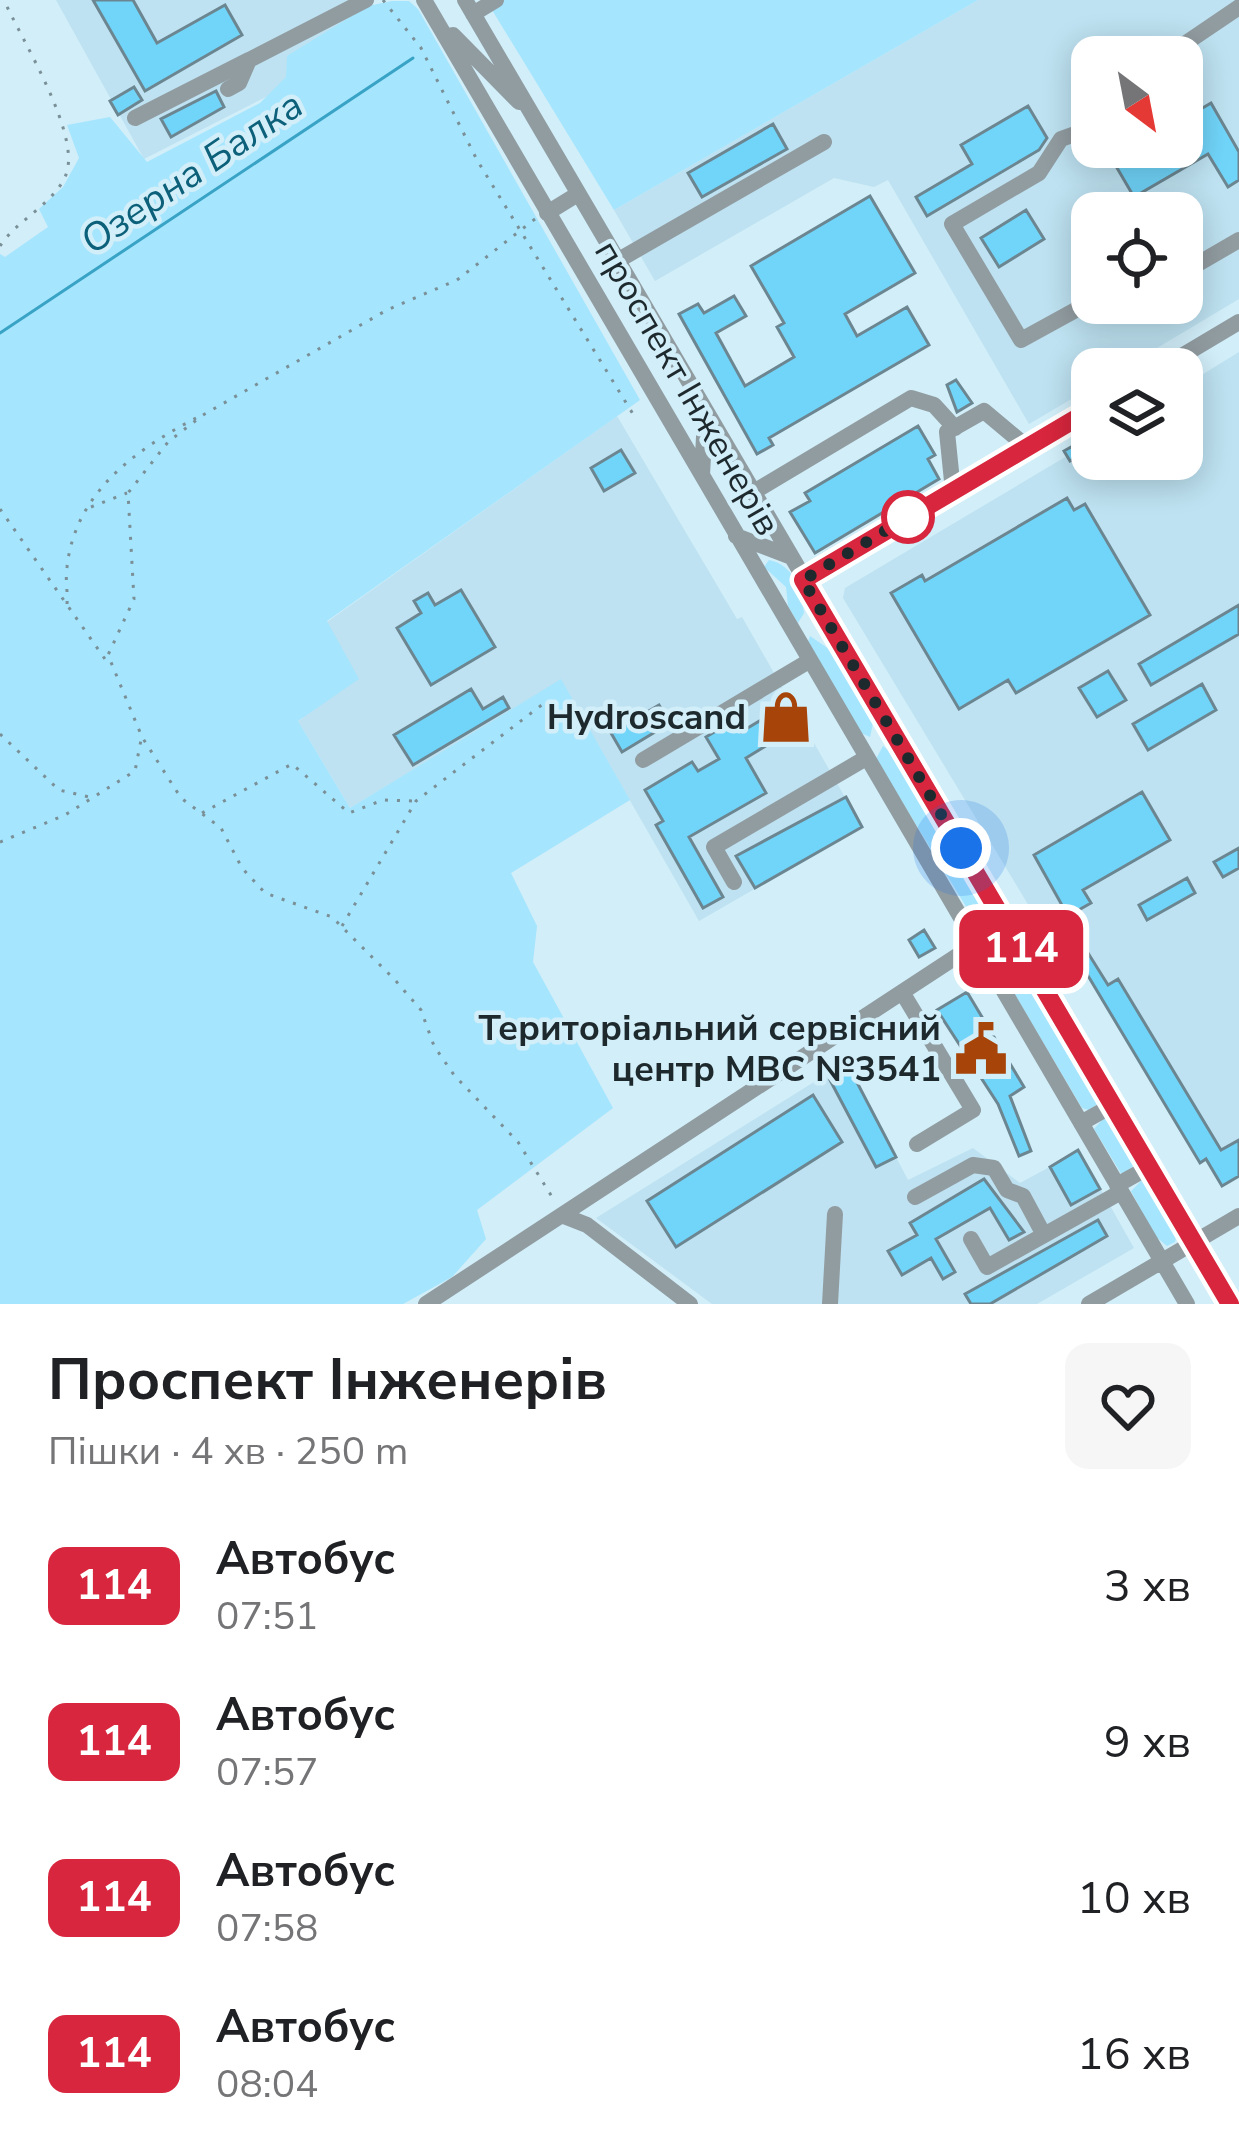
<!DOCTYPE html>
<html lang="uk">
<meta charset="utf-8">
<style>
body{margin:0;font-family:"Nunito Sans",sans-serif;background:#f6f6f6;color:#202124;height:100vh;display:flex;flex-direction:column;font-size:45px;white-space:nowrap}
*{box-sizing:border-box;margin:0}
p{font-size:39px;color:#757577}
.icon{flex:none;width:66px;height:66px;fill:none;stroke:currentColor;stroke-width:2;stroke-linecap:round;stroke-linejoin:round}
.map{position:relative;height:1304px;overflow:hidden}
.panel{display:flex;flex-direction:column;background:#fff;flex:1}
.panel>*{flex:none}
.badge{padding:0 24px;border-radius:18px;font-size:42px;line-height:78px}
.needle{width:78px;rotate:148deg}
.tools{position:absolute;left:1071px;top:36px;display:grid;gap:24px}
.tools a{display:grid;place-items:center;width:132px;height:132px;border-radius:24px;background:#fff;box-shadow:0 6px 30px #0003;font-size:60px}
.you{position:absolute;width:60px;height:60px;margin:-30px;border:9px solid #fff;border-radius:50%;background:#1a73e8;box-shadow:0 0 0 18px #1a73e833}
.map>.badge{position:absolute;translate:-50% -50%;box-shadow:0 0 0 6px #fff}
.round{display:grid;place-items:center;flex:none;width:126px;height:126px;border-radius:24px;background:#f6f6f6}
.headline{display:flex;align-items:center;justify-content:space-between;height:204px;padding:0 48px}
h1{font-size:57px;font-weight:700;line-height:90px}
ul{padding:0;list-style:none}
li{display:flex;align-items:center;gap:36px;height:156px;padding:0 48px}
li div{flex:1}
li b{display:block;font-size:45px}
li em{font-style:normal}
li .badge{min-width:132px;font-weight:700;text-align:center}
.map>svg:first-child{display:block}
.built{fill:#bee2f1;fill-rule:evenodd}
.green{fill:#a5e5fe}
.lines{fill:none;stroke-linecap:round;stroke-linejoin:round}
.stream{stroke:#39a3c6;stroke-width:3}
.building{fill:#71d5fa;stroke:#6c8691;stroke-width:3}
.path{stroke:#7a8f96;stroke-width:3;stroke-dasharray:3 9;stroke-linecap:butt}
.minor{stroke:#919ca1;stroke-width:16}
.line-casing{stroke:#fff;stroke-width:27}
.line{stroke:#d7263d;stroke-width:18}
.walk{stroke:#1e292d;stroke-width:12;stroke-dasharray:0 21.6}
.stop-dot{fill:#fff;stroke:#d7263d;stroke-width:6}
.labels{text-anchor:middle;dominant-baseline:central;stroke-width:9;stroke-linejoin:round;paint-order:stroke}
.street-label{font-size:36px;fill:#1e292d;stroke:#d1eef9}
.poi-label{font-size:36px;font-weight:bold;fill:#1e292d;stroke:#d1eef9;text-anchor:end}
.water-label{font-size:39px;font-style:italic;fill:#0c6079;stroke:#d1eef9}
</style>
<div class="map">
<svg width="1239" height="1304" viewBox="0 0 1239 1304">
<rect width="100%" height="100%" fill="#d1eef9"/>
<path class="built" d="M56 0H362L370 44 144 159Z
M978 0H1239V299L1122 369H1092V387L1029 424 888 180 874 187 834 178 655 281 614 210ZM1092 57H1182V147H1092ZM1092 213H1182V303H1092Z
M1239 352V1176L1222 1186 1206 1160 1200 1163 1078 960 1058 954 843 598 845 588 1067 456 1084 453 1090 461 1182 459V387Z
M617 416 737 619 742 617 862 827 699 921 561 680 350 808 298 721 303 718 327 622Z
M846 1062 908 1180 973 1148 1020 1183 1079 1151 1134 1248 1037 1304H712L596 1218Z"/>
<path class="green" d="M486 0H978L614 210Z
M392 1H409L418 9 640 400 327 621 359 679 298 721 350 808 561 679 630 800 511 873 537 926 533 962 613 1108 477 1210 486 1239 452 1277 403 1304H0V254L5 257 48 227 39 209 63 187 79 158 67 125 110 117 147 162 260 103 286 77 287 56 368 6Z
M769 560C794 565 802 590 804 613L798 623 788 606 786 587 764 567Z
M810 636 839 656 873 723 870 737 861 733 808 642Z
M883 746 899 759 985 905 981 931 876 759Z
M1006 946 1023 964 1103 1100 1089 1110 1082 1108 995 961V953Z
M1108 1113 1138 1162 1122 1175 1094 1129Z
M1145 1177 1178 1229 1175 1242 1167 1246 1155 1236 1131 1191Z"/>
<g class="lines">
<path class="stream" d="M0 333 413 58"/>
</g>
<path class="building" d="M93 0H133L157 43 225 5 242 35 145 91Z
M134 87 142 100 118 115 110 101Z
M216 91 224 107 171 137 161 119Z
M1211 103 1239 152V180L1228 187 1208 154 1134 197 1113 161 1136 147H1182V120Z
M1028 106 1047 138 1039 150 927 216 916 197 972 164 961 145Z
M773 124 787 149 702 197 688 173Z
M870 196 915 273 845 314 857 336 907 307 929 345 769 438 773 445 757 454 679 314 698 304 704 313 734 296 746 316 716 333 745 386 794 357 777 327 784 323 751 266Z
M1026 210 1044 239 999 267 981 238Z
M956 380 972 403 957 412 947 385Z
M918 426 935 455 928 459 939 479 815 553 790 512 810 501 805 493Z
M1092 435V465L1084 453 1070 461 1064 451Z
M621 450 635 473 604 491 591 468Z
M1067 498 1074 510 1085 504 1150 615 1016 693 1008 680 959 709 891 593 922 575 925 581Z
M461 590 495 647 431 685 397 628 421 613 414 601 428 593 435 605Z
M1239 605V634L1151 685 1139 664Z
M1108 671 1126 700 1097 717 1079 688Z
M1202 684 1216 710 1148 750 1133 724Z
M471 689 483 709 503 697 509 708 413 765 394 735Z
M791 702 806 729 788 740 785 734 746 758 766 793 689 837 723 897 703 908 656 825 663 821 645 790 692 762 698 771 719 759 706 737 734 720 741 732Z
M659 705 670 723 622 752 611 733Z
M1142 792 1170 840 1083 890 1091 903 1068 916 1034 855Z
M846 797 862 827 755 888 736 856Z
M1239 848V868L1223 877 1214 862Z
M1187 878 1195 893 1147 920 1139 905Z
M924 930 935 948 919 957 909 940Z
M1088 953 1108 985 1118 979 1221 1150 1239 1140V1176L1222 1186 1206 1159 1200 1163 1078 959Z
M967 992 1024 1087 1010 1096 1031 1151 1019 1156 998 1104 937 1010Z
M850 1069 896 1157 876 1167 830 1080Z
M813 1095 842 1142 676 1247 647 1201Z
M1078 1150 1100 1189 1071 1205 1050 1167Z
M984 1179 1024 1232 1009 1240 990 1208 936 1239 955 1272 943 1279 931 1258 902 1275 888 1251 917 1235 910 1223Z
M1098 1220 1107 1236 990 1304H971L965 1294Z"/>
<g class="lines">
<path class="path" d="M383 0 421 48 477 160 633 414
M535 219 457 280 387 310 203 415 168 442 128 493 134 599 108 655 142 737 181 798 221 828 242 868 265 893 332 917 395 980 421 1010 434 1046 454 1075 518 1142 554 1200
M0 246C17 220 52 205 65 177 84 138 21 39 4 0
M91 507 127 493
M0 509 107 662
M67 604C68 592 65 579 67 567 75 493 135 450 196 418
M0 734 59 790 89 797
M202 813 292 764 349 813 383 800 414 801
M0 842 65 815 135 771 141 740
M342 926 416 801 543 704"/>
<path class="minor" d="M424 0 1187 1304
M465 0 1230 1304
M473 14 496 0
M453 35 519 102
M1182 57 1186 43 1239 7
M249 60 366 0
M135 118 249 60 239 83 228 89
M1092 128 1061 139 1039 173 952 224 1021 340 1092 301
M547 213 578 194
M617 261 824 142
M1182 273 1239 240
M1160 369 1239 322
M702 475 705 418
M953 491 947 432 984 411 1027 447
M752 493 911 398 934 405 955 428
M736 536 789 556
M803 580 1092 409
M643 760 809 661
M734 882 714 847 866 758
M902 992 973 1110 917 1144
M1081 1123 1113 1105
M1117 1185 1151 1166
M915 1197 973 1165 994 1168 1007 1190 1023 1196 1044 1235
M564 1216 587 1225 690 1304
M971 1239 987 1267 1121 1192
M426 1304 1006 924
M830 1304 835 1214
M1089 1304 1239 1216"/>
</g>
<g class="lines">
<g class="line-casing">
<path id="line" d="M1092 409 803 580 1230 1304"/>
</g>
<use href="#line" class="line"/>
<path class="walk" d="M908 517 915 513 803 580 961 848"/>
</g>
<defs>
<g id="shop-bare" transform="scale(4.14)"><path d="M-5-2.5h2.3a2.7 3.5 0 0 1 5.4 0H5L5.5 6h-11ZM-1.5-2.5h3a1.5 2.3 0 0 0-3 0Z" fill="#a74409" stroke="#d1eef9" stroke-width="2.5" paint-order="stroke"/></g>
<g id="civic-bare" transform="scale(4.14)"><path d="M-.6-6.5H3V-4.5H.6V-3L4-1V1h2V6H-6V1h2V-1L-.6-3ZM-1.2 2.5V6h2.4V2.5Z" fill="#a74409" stroke="#d1eef9" stroke-width="2.5" paint-order="stroke"/></g>
</defs>
<g fill-rule="evenodd">
<use href="#shop-bare" x="786" y="717"/>
<use href="#civic-bare" x="981" y="1049"/>
</g>
<circle class="stop-dot" cx="908" cy="517" r="24"/>
<g class="labels">
<g class="street-label">
<text transform="translate(687 388) rotate(60)">проспект Інженерів</text>
</g>
<g class="poi-label">
<text x="746" y="717">Hydroscand</text>
<text x="941" y="1028">Територіальний сервісний<tspan x="941" dy="41">центр МВС №3541</tspan></text>
</g>
<g class="water-label">
<text transform="translate(192 173) rotate(-34)">Озерна Балка</text>
</g>
</g>
</svg>
<div class="tools">
<a><svg class="needle" viewBox="-14 -14 28 28"><path d="M0-13l5 13h-10z" fill="#e53935"/><path d="M0 13l5-13h-10z" fill="#757577"/></svg></a>
<a><svg class="icon" aria-label="locate" viewBox="0 0 24 24"><circle cx="12" cy="12" r="6"/><path d="M12 2v4M12 18v4M2 12h4M18 12h4"/></svg></a>
<a><svg class="icon" aria-label="layers" viewBox="0 0 24 24"><path d="M12 4l9 5-9 5-9-5zM3 14l9 5 9-5"/></svg></a>
</div>
<div class="you" style="left:961px;top:848px"></div>
<b class="badge" style="left:1021px;top:949px;background:#d7263d;color:#fff">114</b>
</div>
<section class="panel">
<div class="headline"><div><h1>Проспект Інженерів</h1><p>Пішки · 4 хв · 250 m</p></div><a class="round"><svg class="icon" aria-label="heart" viewBox="0 0 24 24"><path d="M12 20l-8-8c-3-5 5-10 8-4 3-6 11-1 8 4z"/></svg></a></div>
<ul>
<li><span class="badge" style="background:#d7263d;color:#fff">114</span><div><b>Автобус</b><p>07:51</p></div><em>3 хв</em></li>
<li><span class="badge" style="background:#d7263d;color:#fff">114</span><div><b>Автобус</b><p>07:57</p></div><em>9 хв</em></li>
<li><span class="badge" style="background:#d7263d;color:#fff">114</span><div><b>Автобус</b><p>07:58</p></div><em>10 хв</em></li>
<li><span class="badge" style="background:#d7263d;color:#fff">114</span><div><b>Автобус</b><p>08:04</p></div><em>16 хв</em></li>
</ul>
</section>
